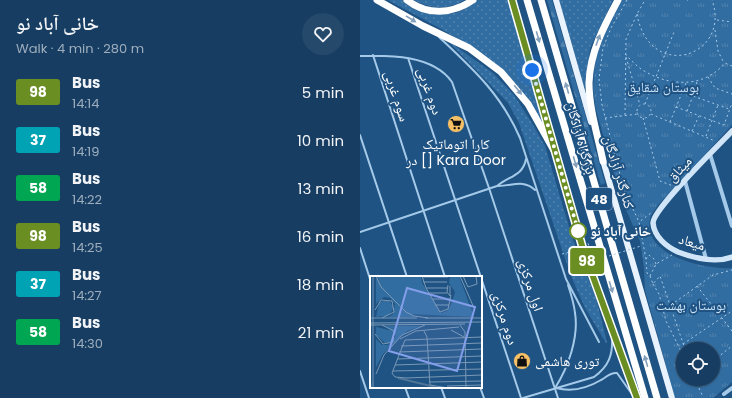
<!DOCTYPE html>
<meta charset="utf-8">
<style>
body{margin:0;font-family:Poppins,"Noto Naskh Arabic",sans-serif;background:#24496b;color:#f1f3f6;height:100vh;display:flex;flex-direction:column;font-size:15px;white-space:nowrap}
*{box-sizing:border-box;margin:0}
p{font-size:13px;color:#9eaebe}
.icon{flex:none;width:22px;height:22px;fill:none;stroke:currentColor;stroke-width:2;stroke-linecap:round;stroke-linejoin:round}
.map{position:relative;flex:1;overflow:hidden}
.side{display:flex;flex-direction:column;background:#173e62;width:360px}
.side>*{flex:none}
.badge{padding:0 8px;border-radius:3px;font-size:14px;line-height:26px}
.tools{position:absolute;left:316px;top:342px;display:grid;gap:8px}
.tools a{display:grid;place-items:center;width:44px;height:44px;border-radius:50%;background:#173e62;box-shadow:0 1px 3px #0004,0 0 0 1px #365777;font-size:20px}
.you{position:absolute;width:20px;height:20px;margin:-10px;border:3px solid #fff;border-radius:50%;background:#1a73e8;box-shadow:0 0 0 6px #1a73e833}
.map>.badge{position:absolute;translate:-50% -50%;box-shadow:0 0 0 2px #fff}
.round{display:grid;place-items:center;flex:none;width:42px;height:42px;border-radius:21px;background:#24496b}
.headline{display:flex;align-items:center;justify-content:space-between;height:68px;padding:0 16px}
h1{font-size:19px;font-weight:600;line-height:30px}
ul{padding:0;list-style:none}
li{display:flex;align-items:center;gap:12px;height:48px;padding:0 16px}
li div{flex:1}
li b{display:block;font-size:15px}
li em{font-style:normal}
li .badge{min-width:44px;font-weight:700;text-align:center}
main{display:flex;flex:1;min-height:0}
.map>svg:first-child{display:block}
.grass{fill:url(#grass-dots)}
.forest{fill:url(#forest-firs)}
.park{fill:url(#park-tufts);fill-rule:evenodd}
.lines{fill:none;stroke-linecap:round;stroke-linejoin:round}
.path{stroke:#a5cae9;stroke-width:1;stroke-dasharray:2 3;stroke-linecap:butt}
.lane{stroke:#a5cae9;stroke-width:2}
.street{stroke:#a5cae9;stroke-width:4}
.secondary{stroke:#d0e5f7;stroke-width:5.5}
.primary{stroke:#e9f3fe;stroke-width:6}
.highway{stroke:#fff;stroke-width:7}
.path-bridge{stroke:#a5cae9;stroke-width:1;stroke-dasharray:2 3;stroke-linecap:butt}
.oneway{fill:#84a0bb}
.line-casing{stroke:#fff;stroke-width:9}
.line{stroke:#6b8e23;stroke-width:6}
.walk{stroke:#fff;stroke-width:4;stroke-dasharray:0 7.2}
.stop-dot{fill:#fff;stroke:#6b8e23;stroke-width:2}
.labels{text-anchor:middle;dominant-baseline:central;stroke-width:4;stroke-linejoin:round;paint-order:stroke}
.shield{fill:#1f5383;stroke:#bccbda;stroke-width:1}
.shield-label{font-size:13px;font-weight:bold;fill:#fff}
.park-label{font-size:14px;fill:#cae2f7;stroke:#1f5383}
.street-label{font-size:14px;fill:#fff;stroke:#1f5383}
.poi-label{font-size:14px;fill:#fff;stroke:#1f5383}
.stop-label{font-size:14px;font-weight:bold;fill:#fff;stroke:#1f5383;text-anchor:start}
.inset-river{fill:none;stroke:#4e7497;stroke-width:2}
.inset-road{fill:none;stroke:#7998b5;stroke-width:1}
.view{fill:#839eea;fill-opacity:0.15;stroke:#839eea;stroke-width:2}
.inset-edge{fill:none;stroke:#fff;stroke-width:2}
</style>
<main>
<section class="side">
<div class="headline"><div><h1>خانی آباد نو</h1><p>Walk · 4 min · 280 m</p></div><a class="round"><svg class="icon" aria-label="heart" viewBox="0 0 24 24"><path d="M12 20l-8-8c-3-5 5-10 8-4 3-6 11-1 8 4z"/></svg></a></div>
<ul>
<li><span class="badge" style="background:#6b8e23;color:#fff">98</span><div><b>Bus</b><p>14:14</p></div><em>5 min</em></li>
<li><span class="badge" style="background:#00a3b4;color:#fff">37</span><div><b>Bus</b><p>14:19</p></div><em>10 min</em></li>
<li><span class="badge" style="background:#00a651;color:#fff">58</span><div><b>Bus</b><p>14:22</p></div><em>13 min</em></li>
<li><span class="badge" style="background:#6b8e23;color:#fff">98</span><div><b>Bus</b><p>14:25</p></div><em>16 min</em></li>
<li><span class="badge" style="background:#00a3b4;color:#fff">37</span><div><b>Bus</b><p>14:27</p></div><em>18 min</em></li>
<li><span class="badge" style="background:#00a651;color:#fff">58</span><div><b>Bus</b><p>14:30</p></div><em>21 min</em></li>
</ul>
</section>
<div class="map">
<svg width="372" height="398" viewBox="0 0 372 398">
<defs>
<pattern id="grass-dots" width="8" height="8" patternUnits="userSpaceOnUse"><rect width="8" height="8" fill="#326da1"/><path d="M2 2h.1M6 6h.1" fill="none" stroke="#5183af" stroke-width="1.8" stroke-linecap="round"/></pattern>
<pattern id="forest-firs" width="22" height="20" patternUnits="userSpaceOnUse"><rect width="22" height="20" fill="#326da1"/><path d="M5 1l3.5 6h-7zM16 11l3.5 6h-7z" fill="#5183af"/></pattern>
<pattern id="park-tufts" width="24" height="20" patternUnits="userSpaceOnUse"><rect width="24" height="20" fill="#326da1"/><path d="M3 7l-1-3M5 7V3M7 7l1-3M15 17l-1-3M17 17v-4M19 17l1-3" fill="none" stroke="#5183af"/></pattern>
</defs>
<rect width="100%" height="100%" fill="#1f5383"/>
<path class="grass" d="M28 0H42L63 12 77 15 95 13 105 9 118 0H150L190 139C183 126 178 112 169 101 135 53 78 28 28 0Z
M54 0H104C90 10 68 9 54 0Z
M199 0H253L230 48 226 87H224Z
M87 40 133 73 154 95 172 123 185 146 212 237 236 298 247 342 246 343 225 308 211 276 159 123 148 103Z"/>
<path class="forest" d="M187 0H192L245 183 241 185Z"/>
<path class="park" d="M262 0H372V125L298 205C296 209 291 214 290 218 281 256 346 270 372 268V382L353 398H315L285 290 284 268 280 241 262 201 236 110 233 89 235 62 241 39ZM323 349H353V379H323Z"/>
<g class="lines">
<path class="path" d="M267 0 251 28 243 48 239 79 242 105 264 190 279 222
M327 0H328
M277 14C289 83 372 57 352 0
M357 20 372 22
M355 30 358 51 364 63
M265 54C272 61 278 68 286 72 312 87 345 87 365 63L372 66
M266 57 280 105
M348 77 355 88 372 94
M337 82 333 96 369 109
M277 111a7 7 0 1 1 14 0a7 7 0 1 1-14 0Z
M285 104 314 32
M316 107 364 125 372 103
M327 111 333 96
M291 114 355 141
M265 115 266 39 277 14 285 0
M245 118 278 114
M283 118 300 181 313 186
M310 122 326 83
M332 131 339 116
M346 136 358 105
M212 252 214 247
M202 254 218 250
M286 259 279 222 291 213
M296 264 294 259 289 255 286 259 287 273 290 276 296 264 312 255
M290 276 293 284 300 276 325 349
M293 284 299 294 306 321 323 355
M337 286 372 331
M311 305 353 275 372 270
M323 344 372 311
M353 361 372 346
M335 379 343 397"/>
<path class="lane" d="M79 37C113 69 141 94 160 138L206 279 239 342
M13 55 85 277
M0 56C30 55 73 55 92 82L129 188 198 398
M48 58 161 398
M0 135 47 277
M138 186C153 186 163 179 175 190
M0 232 137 186C149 176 163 176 166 159
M0 248 11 282
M0 371 9 398
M45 387 49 398
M81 387 85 398
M120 387 124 398
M195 388C208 368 219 337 215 313 214 303 211 294 208 285
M196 388C212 392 226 389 241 380 247 377 250 372 257 373L274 397
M163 398 234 377C249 366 253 355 252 337"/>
<path class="street" d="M350 154 372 226
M325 181 346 259
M364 394 372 388"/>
<path class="secondary" d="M372 131C359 145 293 209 293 223 294 237 307 247 318 252 334 258 356 263 372 257"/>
<path class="primary" d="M152 0 223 249 277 398
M196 0 231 122
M242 157 312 398"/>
<path class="highway" d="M17 0 63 26 109 48 141 72 168 104 196 154
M47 0C67 16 93 14 113 0
M167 0 285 398
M181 0 297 398
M243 161C238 136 229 109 229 83 230 52 244 26 258 0"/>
<path class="path-bridge" d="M214 247 228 243 233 261 281 246"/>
</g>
<defs><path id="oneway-solid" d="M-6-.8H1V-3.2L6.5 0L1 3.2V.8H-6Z"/></defs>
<g class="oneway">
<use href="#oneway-solid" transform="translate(51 19) rotate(32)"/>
<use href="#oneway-solid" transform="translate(178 37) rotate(74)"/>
<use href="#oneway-solid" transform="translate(238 40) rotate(-70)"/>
<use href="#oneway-solid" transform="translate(207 88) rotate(-106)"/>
<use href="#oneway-solid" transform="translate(158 90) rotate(51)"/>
<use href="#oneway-solid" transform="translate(215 162) rotate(74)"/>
<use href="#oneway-solid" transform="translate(251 287) rotate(73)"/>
<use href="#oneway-solid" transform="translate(286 361) rotate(-106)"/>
</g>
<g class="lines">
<g class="line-casing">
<path id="line" d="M152 0 223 249 277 398"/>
</g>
<use href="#line" class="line"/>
<path class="walk" d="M172 70 219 234 218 231"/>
</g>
<defs>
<g id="supermarket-disc" transform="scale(0.9)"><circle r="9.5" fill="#f7c065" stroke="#1f5383"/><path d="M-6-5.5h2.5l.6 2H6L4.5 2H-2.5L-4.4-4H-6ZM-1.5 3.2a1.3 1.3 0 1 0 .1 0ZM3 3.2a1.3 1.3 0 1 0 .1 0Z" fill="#111"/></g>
<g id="shop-disc" transform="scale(0.9)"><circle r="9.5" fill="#f7c065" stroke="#1f5383"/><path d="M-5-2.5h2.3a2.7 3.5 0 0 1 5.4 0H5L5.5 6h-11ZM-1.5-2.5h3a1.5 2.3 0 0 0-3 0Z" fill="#111"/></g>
</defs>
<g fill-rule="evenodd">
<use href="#supermarket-disc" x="96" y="124"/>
<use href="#shop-disc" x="162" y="361"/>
</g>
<circle class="stop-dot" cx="218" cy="231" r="8"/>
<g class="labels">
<rect class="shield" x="226" y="188" width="26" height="22" rx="3"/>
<g class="shield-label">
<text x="239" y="199">48</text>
</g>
<g class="park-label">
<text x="303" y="87">بوستان شقایق</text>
<text x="331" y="305">بوستان بهشت</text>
</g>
<g class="street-label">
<text transform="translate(70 91) rotate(71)">دوم غربی</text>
<text transform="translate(37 96) rotate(72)">سوم غربی</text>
<text transform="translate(221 138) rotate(74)">بزرگراه آزادگان</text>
<text transform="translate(319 169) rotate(-47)">میثاق</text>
<text transform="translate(259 172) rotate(73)">کنارگذر آزادگان</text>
<text transform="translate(332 242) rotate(17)">میعاد</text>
<text transform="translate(171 285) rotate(72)">اول مرکزی</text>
<text transform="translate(145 318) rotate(72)">دوم مرکزی</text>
</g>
<g class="poi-label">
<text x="96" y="144">کارا اتوماتیک<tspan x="96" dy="16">در [] Kara Door</tspan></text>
<text x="175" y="361" text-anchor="start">توری هاشمی</text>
</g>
<g class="stop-label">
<text x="230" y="231">خانی آباد نو</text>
</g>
</g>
<g transform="translate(10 276)">
<rect width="112" height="112" fill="#1f5383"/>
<path d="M6 2 45 41H18L23 38 25 28 20 22 14 21 6 28ZM19 24 24 32 18 40 6 41 9 26ZM16 50H52L37 55 13 78 6 91V63L12 69H18L26 60ZM6 51 23 55V65L16 68 6 59Z" fill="#326da1"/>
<path d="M7 0H51L52 7 71 37 77 35 81 29 85 16 79 7 80 1 89 0 104 41 41 38 12 11Z" fill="#326da1"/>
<path class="inset-river" d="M28 102 65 111"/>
<path class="inset-road" d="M6 0 11 11 36 36 44 40 58 42M52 0 56 12 70 36 78 33 81 19M90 0 104 32M93 0 98 11 107 8 106 0M52 1H78M53 6H77M78 9 77 16 80 20V10M56 12H78M59 17H77M63 23H81M65 29H79M5 34 11 24 22 25 24 36 12 42M0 42H47M55 42H112M0 47 112 46M0 49 95 48M90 49 95 56 96 112M81 54 94 61M54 55 57 61 60 109 78 112M5 58 13 68 23 66 24 55 12 49M112 61 35 64 22 97 25 101 36 102 112 99M30 63 46 55 89 51M31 70 112 67M29 76 112 73M27 83 112 80M25 89 112 86M23 95 112 93M0 98 1 112M6 98 14 79 32 59 55 49M59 106 112 105M77 110 112 109M3 112V0"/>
<path class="view" d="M37 12 105 31 87 95 19 75Z"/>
<rect width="112" height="112" class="inset-edge"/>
</g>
</svg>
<div class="tools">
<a><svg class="icon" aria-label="locate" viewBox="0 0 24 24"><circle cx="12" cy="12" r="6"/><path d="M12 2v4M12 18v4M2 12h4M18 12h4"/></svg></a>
</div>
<div class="you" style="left:172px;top:70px"></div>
<b class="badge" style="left:227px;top:261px;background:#6b8e23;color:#fff">98</b>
</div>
</main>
